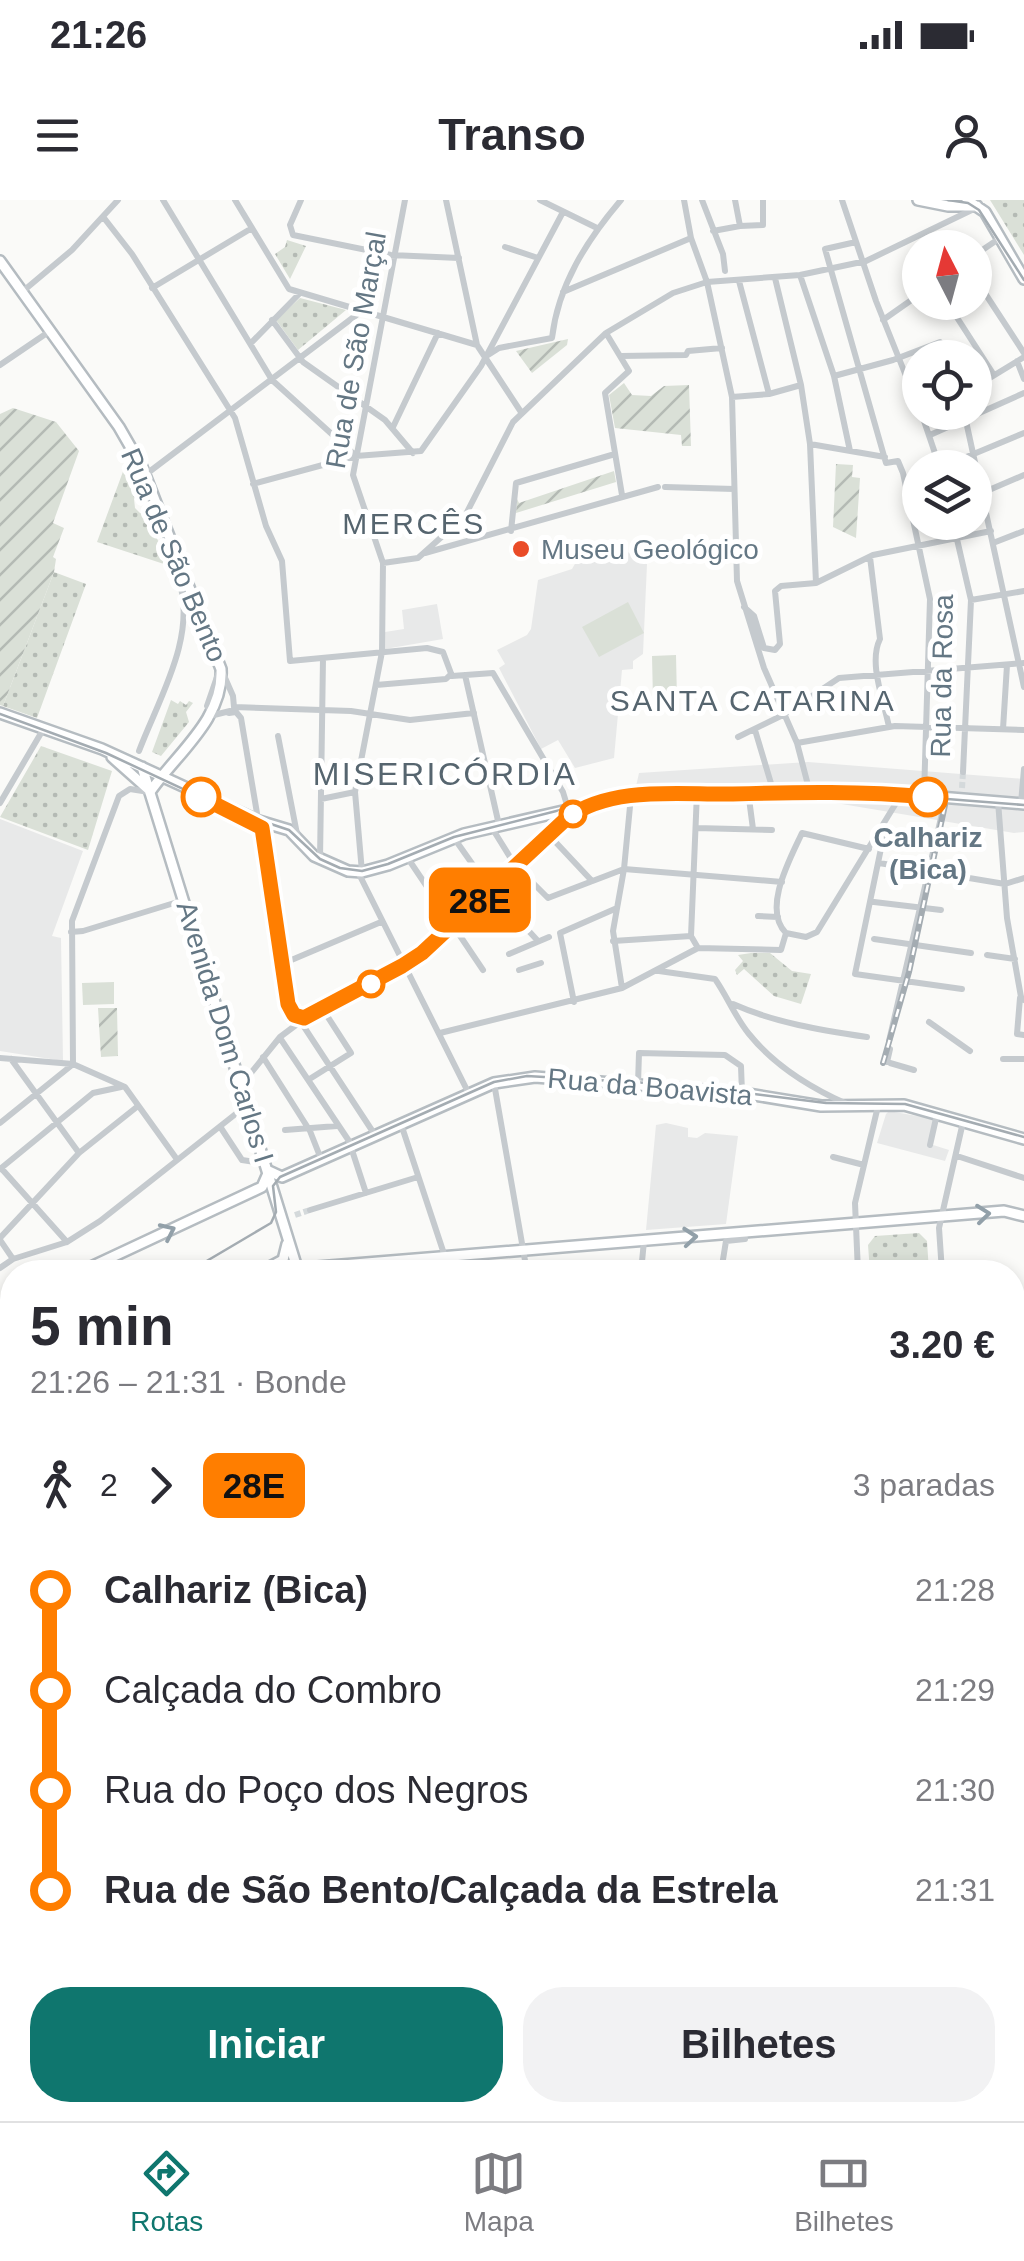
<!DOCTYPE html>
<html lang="pt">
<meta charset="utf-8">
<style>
body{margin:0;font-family:Helvetica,sans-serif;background:#f2f2f3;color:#2b2b33;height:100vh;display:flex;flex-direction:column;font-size:38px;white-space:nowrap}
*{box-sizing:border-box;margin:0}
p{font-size:32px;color:#7c7c81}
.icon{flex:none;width:55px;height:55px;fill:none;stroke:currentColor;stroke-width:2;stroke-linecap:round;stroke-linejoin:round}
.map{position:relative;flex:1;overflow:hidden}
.panel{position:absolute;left:0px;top:1060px;width:1025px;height:862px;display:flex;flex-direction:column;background:#fff;border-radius:40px 40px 0 0;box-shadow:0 5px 15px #0003}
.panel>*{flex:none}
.badge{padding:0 20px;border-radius:15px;font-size:35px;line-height:65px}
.needle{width:65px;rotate:354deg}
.fabs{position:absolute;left:902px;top:30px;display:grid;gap:20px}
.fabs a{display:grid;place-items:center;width:90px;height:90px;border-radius:50%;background:#fff;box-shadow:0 5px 15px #0003;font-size:50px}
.map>.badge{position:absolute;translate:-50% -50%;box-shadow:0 0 0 5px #fff}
.legs{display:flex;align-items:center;gap:15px;height:110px;padding:0 30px;font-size:32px}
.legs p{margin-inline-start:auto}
.overview{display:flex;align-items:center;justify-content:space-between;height:170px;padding:0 30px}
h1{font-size:55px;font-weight:600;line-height:75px}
.cta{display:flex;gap:20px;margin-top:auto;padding:20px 30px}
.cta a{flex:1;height:115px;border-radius:40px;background:#0f766e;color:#fff;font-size:40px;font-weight:600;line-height:115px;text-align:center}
.cta a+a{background:#f2f2f3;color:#2b2b33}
ul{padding:0 30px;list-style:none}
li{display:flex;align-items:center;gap:35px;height:100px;font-size:38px}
li i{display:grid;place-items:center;width:15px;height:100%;margin:0 12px;background:currentColor}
li i::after{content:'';width:25px;height:25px;margin:-12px;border:8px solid;border-radius:50%;background:#fff}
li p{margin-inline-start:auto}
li:first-child i{background:linear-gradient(#0000 50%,currentColor 0)}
li:last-child i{background:linear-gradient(currentColor 50%,#0000 0)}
.status{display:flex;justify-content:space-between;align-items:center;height:70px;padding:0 50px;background:#fff;direction:ltr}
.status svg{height:28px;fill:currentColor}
header{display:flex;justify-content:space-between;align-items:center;height:130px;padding:0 30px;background:#fff;font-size:45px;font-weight:600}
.tab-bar{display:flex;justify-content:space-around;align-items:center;height:140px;border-top:2px solid #e1e1e2;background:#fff;font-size:28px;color:#7c7c81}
.tab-bar a{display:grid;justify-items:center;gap:5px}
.tab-bar .selected{color:#0f766e}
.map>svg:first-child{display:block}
.built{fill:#e8e9e9}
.grass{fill:url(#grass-dots)}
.garden{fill:url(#garden-furrows)}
.pitch{fill:#dae0d7}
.water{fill:url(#water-ripples)}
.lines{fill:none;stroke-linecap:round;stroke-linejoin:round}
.street-tunnel{stroke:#d4d9db;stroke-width:6;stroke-dasharray:6 3;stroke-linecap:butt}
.secondary-casing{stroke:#b5bcc1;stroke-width:14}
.primary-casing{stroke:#b6bcc0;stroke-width:15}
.street{stroke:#c5cace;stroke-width:6}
.secondary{stroke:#fff;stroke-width:9}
.primary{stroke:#fff;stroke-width:10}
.tram{stroke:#a4acb2;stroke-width:2.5}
.rail-casing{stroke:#a4acb2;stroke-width:6}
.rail{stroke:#fff;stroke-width:2.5;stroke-dasharray:8;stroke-linecap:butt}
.oneway{stroke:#92a0a9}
.line-1-casing{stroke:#fff;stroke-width:22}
.line-1{stroke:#ff7e00;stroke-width:15}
.poi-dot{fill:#ea4c28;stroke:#fff;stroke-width:4}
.stop-1-dot{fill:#fff;stroke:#ff7e00;stroke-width:5}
.labels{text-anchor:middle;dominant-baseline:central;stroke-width:10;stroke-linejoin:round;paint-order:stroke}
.street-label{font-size:28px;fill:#647784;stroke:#fff}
.poi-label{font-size:28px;fill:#647784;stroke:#fff;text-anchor:start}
.stop-label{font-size:28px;font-weight:bold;fill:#647784;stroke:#fff}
.neighbourhood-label{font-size:30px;letter-spacing:2.5px;fill:#56656f;stroke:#fff}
.quarter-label{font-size:32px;letter-spacing:2.5px;fill:#56656f;stroke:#fff}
</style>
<div class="status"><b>21:26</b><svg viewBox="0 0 49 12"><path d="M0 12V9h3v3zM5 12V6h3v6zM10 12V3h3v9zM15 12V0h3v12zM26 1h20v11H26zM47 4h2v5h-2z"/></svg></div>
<header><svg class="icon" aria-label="menu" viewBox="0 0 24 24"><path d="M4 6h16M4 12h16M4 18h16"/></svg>Transo<svg class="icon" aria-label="person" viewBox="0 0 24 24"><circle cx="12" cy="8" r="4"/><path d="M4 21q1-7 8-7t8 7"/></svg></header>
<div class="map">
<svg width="1024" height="1921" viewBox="0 0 1024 1921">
<defs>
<pattern id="grass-dots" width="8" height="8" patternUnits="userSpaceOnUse" patternTransform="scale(2.5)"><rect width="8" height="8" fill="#dae0d7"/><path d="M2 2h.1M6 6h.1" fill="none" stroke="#b4bab4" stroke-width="1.8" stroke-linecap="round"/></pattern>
<pattern id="garden-furrows" width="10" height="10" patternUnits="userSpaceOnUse" patternTransform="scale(2.5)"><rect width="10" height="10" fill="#dae0d7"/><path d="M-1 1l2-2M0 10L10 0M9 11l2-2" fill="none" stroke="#b4bab4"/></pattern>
<pattern id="water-ripples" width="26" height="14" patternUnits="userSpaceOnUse" patternTransform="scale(2.5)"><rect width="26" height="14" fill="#bcc8cc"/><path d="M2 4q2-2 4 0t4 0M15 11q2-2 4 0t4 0" fill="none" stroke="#9ca7ab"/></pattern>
</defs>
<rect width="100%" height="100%" fill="#fafaf8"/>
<path class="built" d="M615 344 647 364 643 454 633 461V469L622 470 614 558 575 568 558 540 541 549 499 468 505 464 497 450 527 435 531 429 538 380 572 369 576 362 574 353Z
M437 404 443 439 385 449V432L404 429 402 410Z
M808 562 1024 579V632L1014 633 824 601 633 600 639 573Z
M0 619 83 651 52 736 61 738 63 861 0 851Z
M889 911 934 919 930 944 949 950 945 961 877 943 886 914Z
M666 923 688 928V937L697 938 705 933 738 936 726 1024 646 1030 656 925Z
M1024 1174V1245L1013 1246V1175Z"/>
<path class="grass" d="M990 0H1024V55Z
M287 40 306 46 290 79 275 54 285 47Z
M300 98 346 110 298 150 276 120Z
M128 258 144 291 134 299 135 308 140 313H151L152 328 170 366 97 342Z
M54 372 86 384 37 518 3 506Z
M171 500 178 504 180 501 186 505 189 501 193 503 186 512 189 522 161 556 152 552Z
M41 546 112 571 88 650 0 617Z
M751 753H770L792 771 811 774 801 804 774 796 744 769 737 775 735 770 743 761 738 755Z
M919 1033 927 1041 929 1072H870L868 1045 875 1036Z"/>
<path class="garden" d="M568 139 567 145 532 173 516 151Z
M624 183 632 195 651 196 664 186 689 185 691 246H682L681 235 615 228 609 195Z
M13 208 56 222 79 251 53 323 64 328 53 357 56 359 54 372 3 506 0 505V214Z
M836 264 853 265 852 277 860 278 856 338 833 327Z
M614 271 616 282 516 313 517 299 519 303Z
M98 808H117L118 856 101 857Z"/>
<path class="pitch" d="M628 402 644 433 599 457 582 427Z
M676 455 677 500H653L652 456Z
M114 782V804L83 805 82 783Z"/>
<path class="water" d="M1024 1356V1921H0V1511L12 1506V1910H1012V1360L1016 1366 1023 1364Z"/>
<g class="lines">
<path class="street-tunnel" d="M962 588 963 572
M295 1015 310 1010"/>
<g class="secondary-casing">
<path id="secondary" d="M918 0 948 6H977
M967 0 985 12 1024 79
M0 61 119 227 142 267 221 469C224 519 176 554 150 592
M0 513 102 549 259 621 289 630 314 656 348 671 362 672 388 665 464 634 641 593 843 589 1024 604
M112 557 149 590
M142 567 298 1071
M269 971 282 977 494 883 535 877 742 893 821 906 904 905 1024 939
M268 1068 283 1060 287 1044
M80 1072 262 987 269 971
M256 1072 1004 1011 1024 1016
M0 1110 12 1104
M0 1227 12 1220
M1012 1252 1024 1254
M1012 1274 1024 1273
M0 1335 12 1329"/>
</g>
<g class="primary-casing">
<path id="primary" d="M1012 1143 1024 1142
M1012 1155 1024 1154
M0 1260 12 1254
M0 1272 12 1266"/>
</g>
<path class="street" d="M163 0 272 180 356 256
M235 0 289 89 477 145 521 212
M301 0 290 25 293 35 391 55 459 58
M446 0 477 145
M540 0 597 28
M684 0 691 38 707 82 732 197 737 381 764 468 797 543 809 589
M702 0 723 54 725 71
M735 0 740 26 763 25V0
M842 0 876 101 920 211
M104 18 132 54 235 218 266 326 282 361 290 461 427 448 443 452 452 476 493 473 563 592 570 615
M713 31 740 26
M856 42 825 49 886 263 898 261 903 273 930 399 924 595
M505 47 538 58
M975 55 1000 38
M800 75 834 176 850 251
M775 78 801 185 810 244 816 383
M975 78 1024 153
M739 81 769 194
M152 88 252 28
M22 92 72 50 118 0
M563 92 691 38
M947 102 994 175
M272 120 303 162 385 220 413 253
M883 120 920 94
M606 133 629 171 605 193 622 295
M251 143 300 93
M488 155 499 148 552 138C558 85 587 40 621 0
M621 156 686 155 688 151 722 148
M1017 161 1024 179
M0 165 50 131
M834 176 893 160 940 142 948 158
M975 187 1024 157
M732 197 769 194 801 185
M921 212 940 268 1024 233
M964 212 1024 487
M393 227 438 133
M930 235 1024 193
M810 244 885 257
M921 268 939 262
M145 275 363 110
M253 284 356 256 421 251 481 166 563 12
M665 287 734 289
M982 293 1024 275
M953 322 971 400 963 572
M511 331 516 283 615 254
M993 343 1024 331
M425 353 658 287
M870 357 880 439C868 463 884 501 889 527
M383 363 418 358 465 316 513 222 606 133 673 93 707 82 800 75 866 61 978 7
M971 400 1024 391
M744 407 754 416 764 448 775 450 780 444 775 391 781 386 816 383 873 355 991 331
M222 471 233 496 234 507
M218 474 207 506 214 515 230 511
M465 475 499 625
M376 485 446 479 450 475
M234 507 351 511 410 520 474 513
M229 513 236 512 241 518 289 804 375 935
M1003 529 1007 465
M755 530 773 590
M278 536 298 639
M738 537 785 514 839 478 1024 463
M797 543 895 526 1024 530
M139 551C159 498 197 437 179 380
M748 591 753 629
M697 592 691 736 698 748
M321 599 355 592
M998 601 1007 718 1021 797 1024 800
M0 603 44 528
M1021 603 1024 569
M492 628 515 665 548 698 624 669 782 682
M696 628 772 630
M882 628 884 634 855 774 962 789
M548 634 592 681
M454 638 490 689 538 741
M407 657 483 770
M320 660 323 458
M879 663 1005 684 1024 678
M358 672 469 894
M362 672 355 592 382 452 383 363 353 275 405 0
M874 702 941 710
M758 716 778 717
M71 732 83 731 184 700
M786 733 806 737 817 732 901 595
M786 733C762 709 790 659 802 633L869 649
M874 739 971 753
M613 741 691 736
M509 754 549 737
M987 755 1015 759
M282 764 381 722
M519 770 541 763
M659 771 715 779C727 796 735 817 749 834 774 865 811 888 847 904
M622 788 613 731 624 669 631 596
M1020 798 1017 834 1024 835
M574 802 560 733 617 708
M733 804C776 823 820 830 867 837
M929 822 970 851
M440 833 622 788 698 748 781 750 786 733
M280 838 349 941 366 993
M889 841 944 605
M263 857 310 931 321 959
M0 858 73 864 125 887 176 958
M11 859 79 953
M1003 859H1024
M887 862 890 849
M890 863 914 870
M73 864 72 721 119 596 130 589 149 592
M308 880 351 853 322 808
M494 883 527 1072
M242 884 280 837 300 822 421 752 570 614
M638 884 639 853 725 855 741 866 742 893
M0 923 72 865
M401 924 450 1072
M221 928 242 960 255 962 264 956
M285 930 337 926
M930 945 937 914
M957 956 1024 978
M833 957 864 965
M1 968 67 1042
M0 969 93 893 121 887
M310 1010 418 977
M0 1038 79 953 138 906
M0 1040 13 1059
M0 1068 13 1059 67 1042 100 1021 247 905
M641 1072 644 1041
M721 1072 726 1041 745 1039 744 1032
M858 1072 855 1003 878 906
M942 1072 939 1028 963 922"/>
<use href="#secondary" class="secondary"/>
<use href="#primary" class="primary"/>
<path class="tram" d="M948 0 968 3 979 10 1024 80
M0 514 106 553 260 625 286 796 291 810 301 818 312 815 371 784 421 753 567 619 593 605 648 595 844 591 1024 605
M253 618 289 630 320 659 340 668 362 671 388 664 454 637 576 606
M188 1072 271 1023 276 1012 273 986 280 977 494 882 527 876 682 885 826 903 905 904 1024 937
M1012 1165 1024 1164
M0 1226 12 1218
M0 1293 12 1286"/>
<g class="rail-casing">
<path id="rail" d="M883 863 909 772 945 605
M1012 1211 1024 1210
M0 1316 12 1310"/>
</g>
<use href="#rail" class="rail"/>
</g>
<defs><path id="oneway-chevron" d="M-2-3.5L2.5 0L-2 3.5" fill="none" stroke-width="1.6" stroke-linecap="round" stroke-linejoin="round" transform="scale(2.5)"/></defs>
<g class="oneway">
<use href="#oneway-chevron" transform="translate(983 1014) rotate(-6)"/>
<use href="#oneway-chevron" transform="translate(168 1031) rotate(-25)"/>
<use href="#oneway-chevron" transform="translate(690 1037) rotate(-5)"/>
</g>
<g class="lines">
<g class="line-1-casing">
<path id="line-1" d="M201 597 262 628 288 804 294 815 304 818 402 766 422 753 567 618C613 585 680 595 733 594 799 592 863 591 928 597"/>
</g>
<use href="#line-1" class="line-1"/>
</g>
<circle class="poi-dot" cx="521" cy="349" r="10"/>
<g class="stop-1-dot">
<circle cx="201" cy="597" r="18"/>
<circle cx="928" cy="597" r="18"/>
<circle cx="573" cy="614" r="12"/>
<circle cx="371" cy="784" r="12"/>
</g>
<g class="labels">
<g class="street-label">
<text transform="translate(356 150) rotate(-80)">Rua de São Marçal</text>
<text transform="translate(174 355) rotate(67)">Rua de São Bento</text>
<text transform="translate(942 476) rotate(-89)">Rua da Rosa</text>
<text transform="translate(225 832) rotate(73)">Avenida Dom Carlos I</text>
<text transform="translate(650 887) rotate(5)">Rua da Boavista</text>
</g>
<g class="poi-label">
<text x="541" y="349">Museu Geológico</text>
</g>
<g class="stop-label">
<text x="928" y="637">Calhariz<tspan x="928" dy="32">(Bica)</tspan></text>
</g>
<g class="neighbourhood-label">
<text x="414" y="323">MERCÊS</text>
<text x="753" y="500">SANTA CATARINA</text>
</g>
<g class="quarter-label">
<text x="445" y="574">MISERICÓRDIA</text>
</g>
</g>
</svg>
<div class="fabs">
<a><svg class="needle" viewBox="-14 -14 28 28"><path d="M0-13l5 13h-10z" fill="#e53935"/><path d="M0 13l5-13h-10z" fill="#7c7c81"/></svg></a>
<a><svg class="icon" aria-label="locate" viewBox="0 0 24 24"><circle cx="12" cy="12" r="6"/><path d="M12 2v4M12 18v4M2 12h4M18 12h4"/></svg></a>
<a><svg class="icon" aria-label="layers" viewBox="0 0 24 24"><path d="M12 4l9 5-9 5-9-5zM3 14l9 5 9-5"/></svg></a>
</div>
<b class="badge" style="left:480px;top:700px;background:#ff7e00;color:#111">28E</b>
<section class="panel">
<div class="overview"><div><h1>5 min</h1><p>21:26 – 21:31 · Bonde</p></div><b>3.20 €</b></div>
<div class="legs"><svg class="icon" aria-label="walk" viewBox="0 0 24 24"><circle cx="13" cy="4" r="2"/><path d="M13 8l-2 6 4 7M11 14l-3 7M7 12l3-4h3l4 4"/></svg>2<svg class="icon" aria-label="forward" viewBox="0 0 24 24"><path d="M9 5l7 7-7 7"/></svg><b class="badge" style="background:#ff7e00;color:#111">28E</b><p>3 paradas</p></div>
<ul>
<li><i style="color:#ff7e00"></i><b>Calhariz (Bica)</b><p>21:28</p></li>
<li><i style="color:#ff7e00"></i><span>Calçada do Combro</span><p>21:29</p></li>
<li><i style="color:#ff7e00"></i><span>Rua do Poço dos Negros</span><p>21:30</p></li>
<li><i style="color:#ff7e00"></i><b>Rua de São Bento/Calçada da Estrela</b><p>21:31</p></li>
</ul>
<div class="cta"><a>Iniciar</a><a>Bilhetes</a></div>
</section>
</div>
<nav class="tab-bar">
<a class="selected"><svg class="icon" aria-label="directions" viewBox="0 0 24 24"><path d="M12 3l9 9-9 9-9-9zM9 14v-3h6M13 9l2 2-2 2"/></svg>Rotas</a>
<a><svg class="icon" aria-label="map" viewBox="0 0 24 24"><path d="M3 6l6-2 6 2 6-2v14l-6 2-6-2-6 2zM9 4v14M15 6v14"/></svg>Mapa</a>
<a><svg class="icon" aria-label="tickets" viewBox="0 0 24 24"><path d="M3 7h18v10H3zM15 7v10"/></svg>Bilhetes</a>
</nav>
